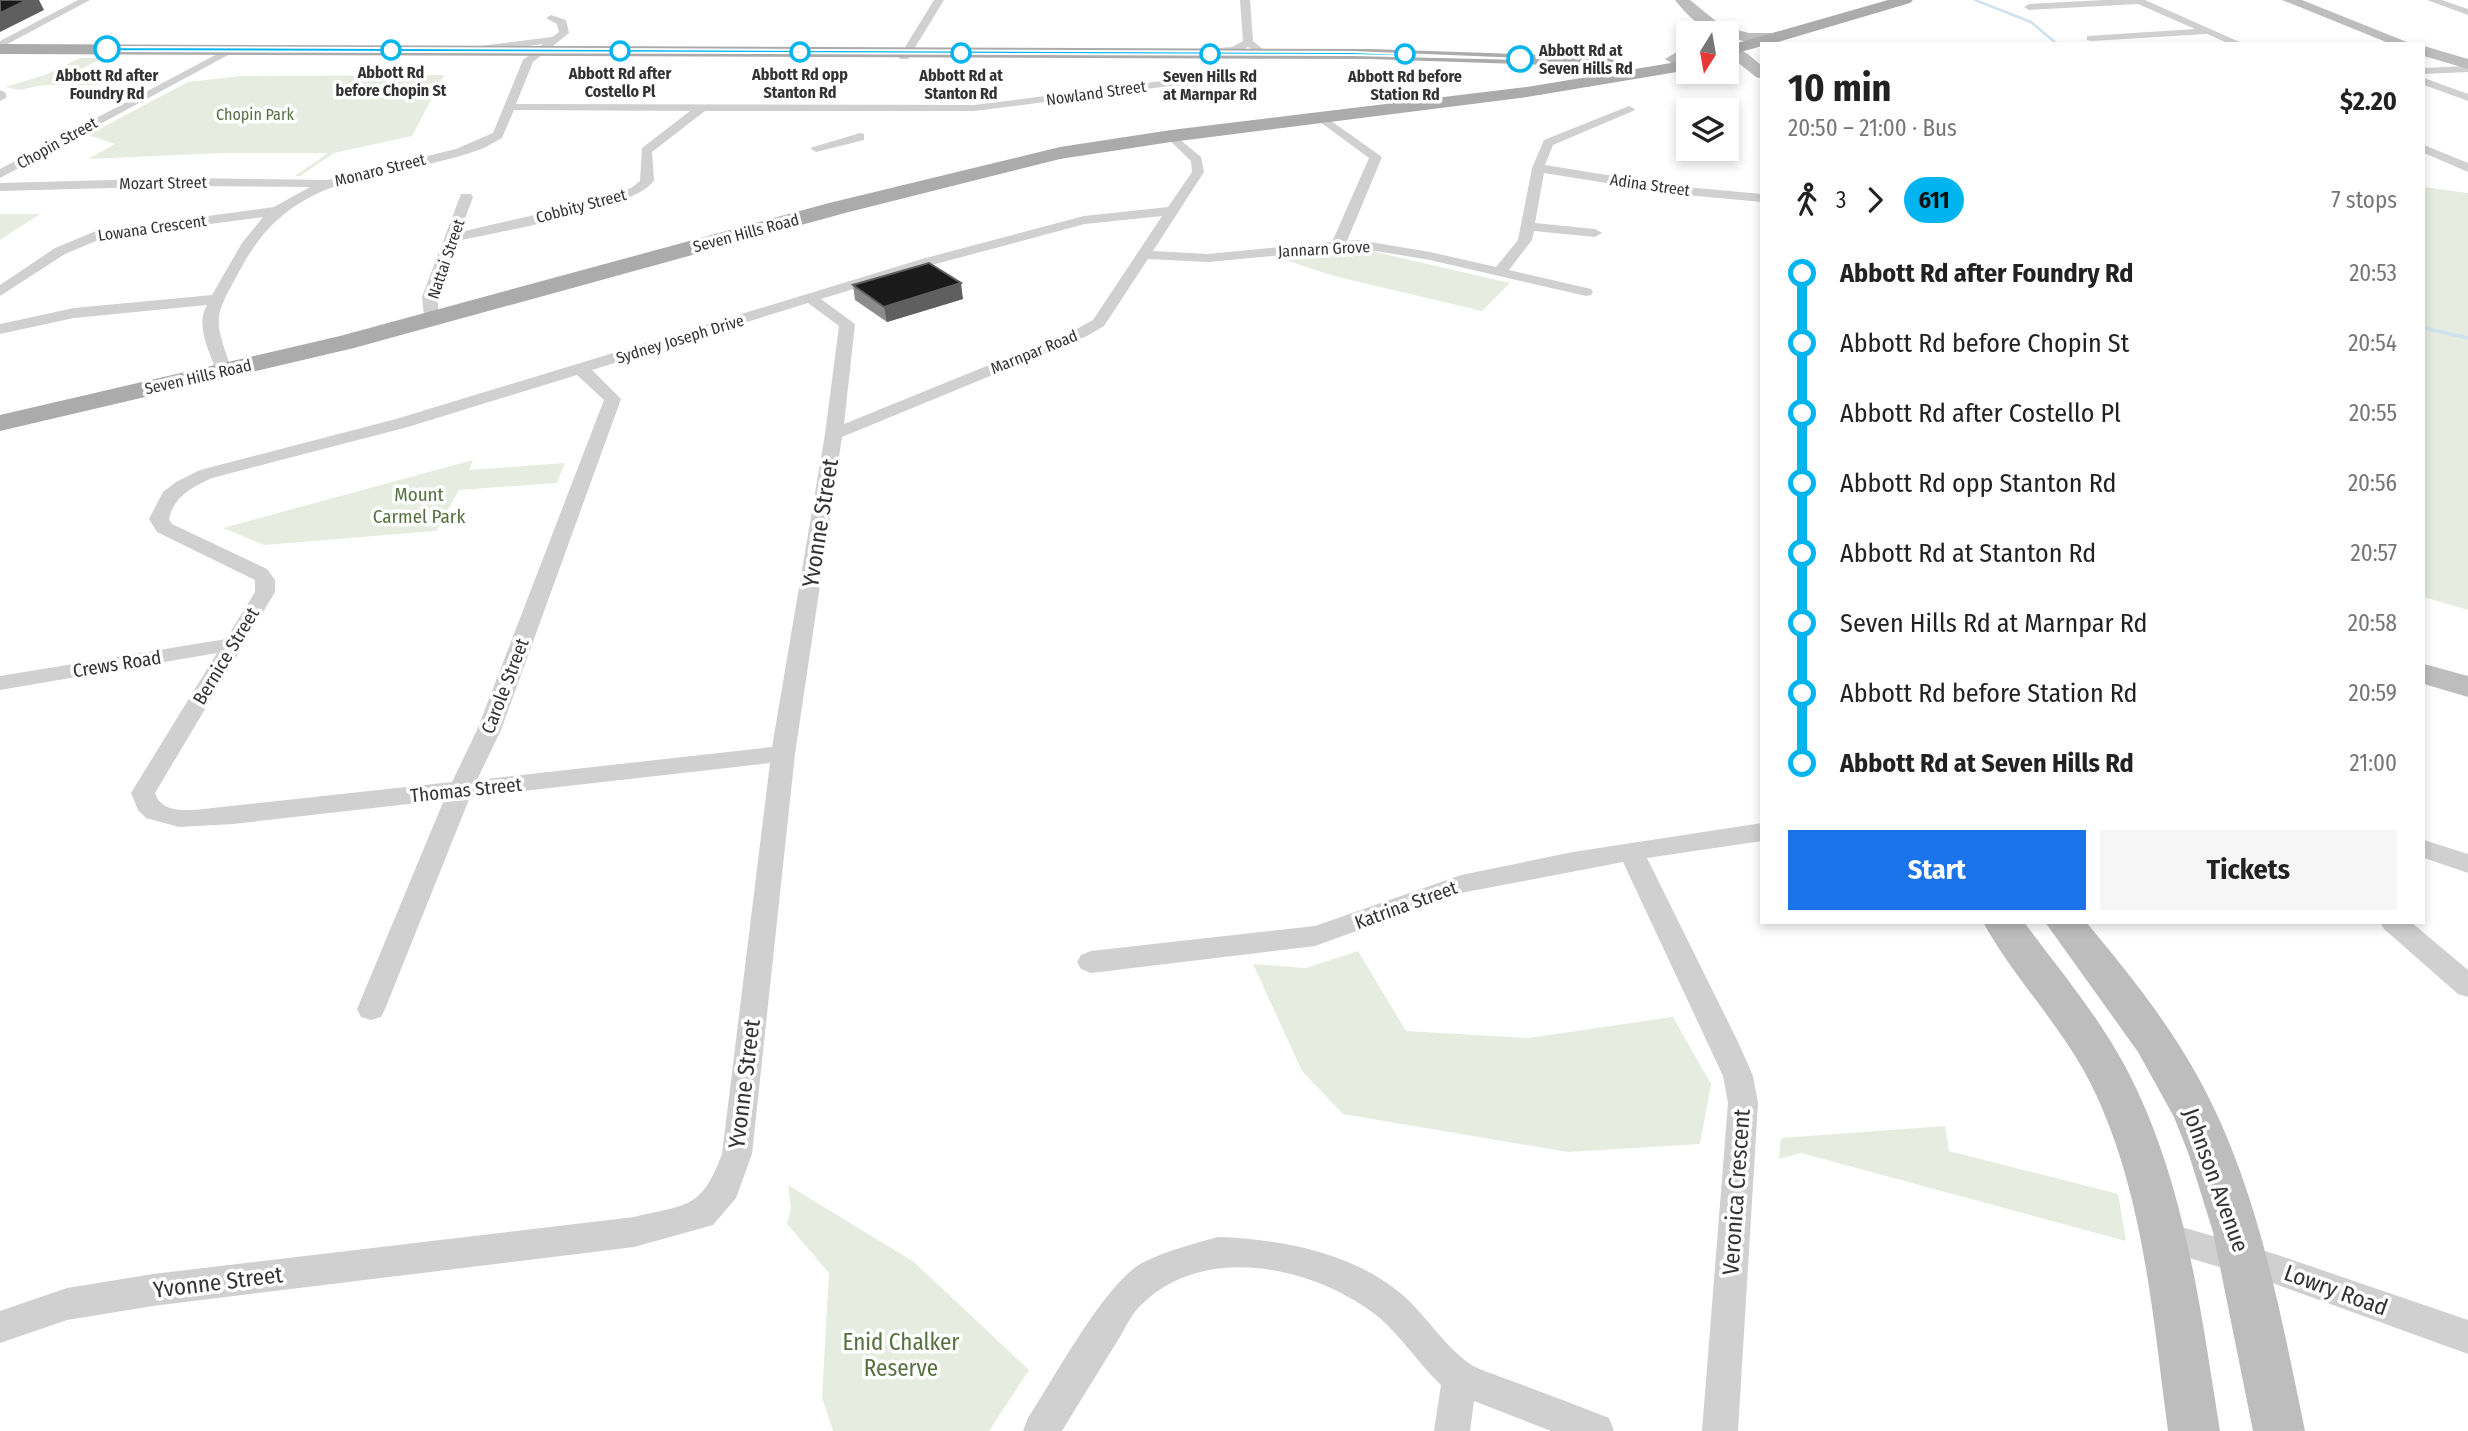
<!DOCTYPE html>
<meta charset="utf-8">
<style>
body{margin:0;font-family:"Fira Sans Condensed",sans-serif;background:#f6f6f6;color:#222;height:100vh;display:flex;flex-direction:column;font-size:26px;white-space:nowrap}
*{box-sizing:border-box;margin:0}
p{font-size:23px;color:#767676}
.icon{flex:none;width:38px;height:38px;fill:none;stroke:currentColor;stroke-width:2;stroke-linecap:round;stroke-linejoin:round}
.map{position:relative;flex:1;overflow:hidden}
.side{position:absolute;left:1760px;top:42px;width:665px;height:882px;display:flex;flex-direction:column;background:#fff;border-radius:0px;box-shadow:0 4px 10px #0003}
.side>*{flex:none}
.badge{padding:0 14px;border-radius:23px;font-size:24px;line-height:46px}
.needle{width:46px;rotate:191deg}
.controls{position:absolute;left:1676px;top:21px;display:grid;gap:14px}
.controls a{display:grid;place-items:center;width:63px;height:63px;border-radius:0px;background:#fff;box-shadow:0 4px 10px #0003;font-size:35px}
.map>.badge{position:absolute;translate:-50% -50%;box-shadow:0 0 0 4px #fff}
.legs{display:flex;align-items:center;gap:10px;height:77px;padding:0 28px;font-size:23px}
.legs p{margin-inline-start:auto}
.summary{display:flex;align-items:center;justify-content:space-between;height:119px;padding:0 28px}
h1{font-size:38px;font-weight:700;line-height:52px}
.cta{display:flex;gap:14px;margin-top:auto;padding:14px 28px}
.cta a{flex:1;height:80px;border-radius:0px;background:#1a73e8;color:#fff;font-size:28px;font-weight:700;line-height:80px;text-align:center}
.cta a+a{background:#f6f6f6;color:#222}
ul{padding:0 28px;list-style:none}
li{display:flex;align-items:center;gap:24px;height:70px;font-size:26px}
li i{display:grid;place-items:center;width:10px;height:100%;margin:0 9px;background:currentColor}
li i::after{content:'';width:18px;height:18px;margin:-9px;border:5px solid;border-radius:50%;background:#fff}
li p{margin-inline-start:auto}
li:first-child i{background:linear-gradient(#0000 50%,currentColor 0)}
li:last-child i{background:linear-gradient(currentColor 50%,#0000 0)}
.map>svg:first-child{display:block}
.green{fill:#e6ecdf}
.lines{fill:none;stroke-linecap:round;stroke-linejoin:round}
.stream-far1{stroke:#cfe2ee;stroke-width:2.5}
.stream{stroke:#cfe2ee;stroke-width:3.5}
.street{fill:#d0d0d0;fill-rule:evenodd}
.secondary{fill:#bdbdbd;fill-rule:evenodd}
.primary{fill:#ababab;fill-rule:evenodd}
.wall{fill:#8c8c8c}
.shaded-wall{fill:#5f5f5f}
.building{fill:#1a1a1a;stroke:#5f5f5f;stroke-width:2}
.line-1{fill:#00b5ef;stroke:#fff;stroke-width:2}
.stop-1-dot{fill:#fff;stroke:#00b5ef;stroke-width:3.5}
.labels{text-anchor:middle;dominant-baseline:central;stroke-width:7;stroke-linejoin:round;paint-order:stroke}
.far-stop-label{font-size:16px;font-weight:bold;fill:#333;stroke:#fff}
.far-street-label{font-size:16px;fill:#333;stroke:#fff}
.far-park-label{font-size:16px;fill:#56703f;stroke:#fff}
.park-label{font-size:19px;fill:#56703f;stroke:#fff}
.street-label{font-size:19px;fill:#333;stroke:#fff}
.near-street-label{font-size:23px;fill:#333;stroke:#fff}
.near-park-label{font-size:23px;fill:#56703f;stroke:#fff}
</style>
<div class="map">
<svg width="2468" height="1431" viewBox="0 0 2468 1431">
<rect width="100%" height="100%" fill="#fff"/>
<path class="green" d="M80 58H103L69 75 114 76 96 85H43L19 90 5 87 45 75Z
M444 75 412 136 334 153 300 176H295L328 153H223L88 159 115 144 88 135 188 82 241 76Z
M2424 187 2468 193V610L2424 597Z
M0 214H40L0 240Z
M1367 250 1510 283 1482 311 1334 276 1279 258Z
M473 460 469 470 565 463 557 483 459 490 436 531 264 545 223 528Z
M1358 951 1406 1031 1528 1038 1673 1017 1711 1084 1700 1144 1568 1152 1343 1114 1302 1071 1253 964 1306 968Z
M1945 1126 1949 1151 2118 1194 2126 1241 1801 1153 1779 1159 1781 1138Z
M788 1185 914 1262 1029 1370 989 1431H833L822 1397 829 1273 787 1224 791 1208Z"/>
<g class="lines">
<path class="stream-far1" d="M1975 0 2031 22 2057 44"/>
<path class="stream" d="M2424 328 2468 338"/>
<path class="street" d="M78 0H90L0 48V41Z
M934 0H944L908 59H900L899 57Z
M1240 0H1250L1253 41 1264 50 1259 53 1248 47 1234 53H1204V49L1232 47 1243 41Z
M2105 0H2145L2244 44H2230L2207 34 2091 41 2087 40V36L2195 29 2138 4 2029 10 2024 7 2029 4Z
M2427 0H2442L2468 9V15Z
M551 15 566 20 569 33 533 62 516 104 974 105 1170 80 1240 78 1246 81 1240 84 1170 86 974 111H705L652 152 654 180C640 208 492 233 457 241L438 297V321L430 326 425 324 422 297 461 194H471L473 197 460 232 583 204 631 188 640 181 642 148 690 111 514 110 502 138 484 148C389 184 298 163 241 268 213 320 213 315 232 371L230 374 224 376 216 371C209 350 195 325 207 305L74 318 0 334V324L74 308 212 295 242 243 263 217 103 238 65 254 0 296V285L55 248 96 231 274 207 310 187 187 186 0 191V183L187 178 328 180 456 149 493 133 523 60 543 44 480 52 475 49 480 46 552 37 559 32 557 24 546 18Z
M221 52 230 54 0 178V169Z
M2468 66V72L2424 74V68Z
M2424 78 2468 94V101L2424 85Z
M0 90 6 93V98L0 101Z
M1629 106 1635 109 1633 111 1553 145 1545 165 1675 186 1762 194V202L1675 194 1544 173 1535 223 1595 229 1602 233 1595 237 1534 231 1532 240 1509 270 1591 289 1593 292 1591 295 1586 296 1430 260 1358 248 1208 262 1148 259 1104 326 1087 336 842 437 795 754 752 1154 736 1198 713 1225 634 1247 153 1306 67 1320 0 1343V1311L67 1288 153 1274 634 1217C687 1204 701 1210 722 1154L770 763 470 797 385 1009 381 1017 371 1020 361 1017 357 1009 444 800 233 824 179 827 146 818 138 810 131 793 217 653 0 690V676L226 639 255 592V580L157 532 149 519 163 492 176 482 200 470 396 419 922 259 1084 216 1168 207 1192 172 1191 161 1165 136 1171 132 1201 157 1204 172 1153 251 1208 254 1332 242 1369 158 1316 119 1314 117 1320 113 1382 157 1347 241 1358 240 1430 252 1496 267 1518 240 1532 168 1544 140ZM1162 216 1093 320 1075 330 844 424 855 324 821 299 932 265 1085 224ZM808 303 839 326 825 434 772 747 477 780 501 730 621 399 592 370ZM577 375 604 400 477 730 452 782 194 810C178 810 161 811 155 793L275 592V580L267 569 172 524 169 519C174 496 192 487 212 478L408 427Z
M860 133 864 134V140L816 152 810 148Z
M2424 145 2468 163V172L2424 153Z
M1762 823V841L1647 858 1739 1044 1753 1076 1758 1103 1738 1431H1702L1728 1103 1723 1076 1623 862 1461 893 1315 946 1091 973 1081 969 1077 962 1081 955 1091 951 1315 926 1461 875 1573 852Z
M2424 840 2468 854V873L2424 858Z
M2380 922H2411L2468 970V997L2458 994 2384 929Z
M2161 1221 2275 1254 2468 1320V1354L2275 1284 2150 1246 2145 1236 2150 1226Z
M1218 1237C1279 1239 1350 1252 1399 1292 1425 1313 1442 1344 1470 1364 1481 1371 1497 1375 1509 1380 1542 1392 1576 1405 1609 1418L1614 1431H1551L1474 1401 1470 1431H1434L1441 1385C1417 1362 1397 1330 1372 1312 1308 1265 1202 1244 1141 1305 1131 1314 1125 1329 1118 1340 1099 1371 1080 1401 1062 1431H1023L1028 1418C1053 1380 1105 1283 1142 1263 1166 1251 1192 1244 1218 1237Z"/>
<path class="secondary" d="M1675 0H1690L1722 26 1749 33H1778L1786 38C1772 49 1743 41 1727 37V33C1705 33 1688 17 1675 0Z
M2282 0H2302L2412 44H2391Z
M1727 43 1748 54 1762 66V79L1756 77 1727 54Z
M1689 45V56L1673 64 1665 59Z
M2424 46 2468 59V69L2424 56Z
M2424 664 2468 676V697L2424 684Z
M1983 922H2024C2059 969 2097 1014 2125 1066 2185 1179 2200 1307 2220 1431H2168C2152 1312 2143 1179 2084 1071 2055 1019 2012 975 1983 922Z
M2045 922H2086C2127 971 2167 1021 2198 1077 2258 1186 2280 1311 2305 1431H2253L2213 1232 2189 1155 2174 1117 2138 1052Z"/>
<path class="primary" d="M1888 0H1913L1910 3 1771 44H1762V46L1727 56V46Z
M0 44 1369 49 1609 57 1618 62 1609 67 1369 59 0 54Z
M1689 60V70L1527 97 1171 142 1060 159 845 213 354 348 0 431V415L340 336 829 203 1060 147 1171 130 1527 87Z"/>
</g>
<path class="wall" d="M853 285 963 299 887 322 855 300Z"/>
<path class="shaded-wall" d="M27 0H39L44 10 0 32V13Z
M961 283 963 299 887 322 884 307Z"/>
<path class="building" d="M0 0H27L0 13Z
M929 263 961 283 884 307 853 285Z"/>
<path class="line-1" d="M105 47 1352 52 1523 59 1352 55 107 51Z"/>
<g class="stop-1-dot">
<circle cx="107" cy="49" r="12"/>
<circle cx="391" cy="50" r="9"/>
<circle cx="620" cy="51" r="9"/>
<circle cx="800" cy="52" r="9"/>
<circle cx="961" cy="53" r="9"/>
<circle cx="1210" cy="54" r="9"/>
<circle cx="1405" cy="54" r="9"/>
<circle cx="1520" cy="59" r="12"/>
</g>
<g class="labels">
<g class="far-stop-label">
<text x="1539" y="50" text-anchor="start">Abbott Rd at<tspan x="1539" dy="18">Seven Hills Rd</tspan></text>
<text x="391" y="72">Abbott Rd<tspan x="391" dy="18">before Chopin St</tspan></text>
<text x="620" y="73">Abbott Rd after<tspan x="620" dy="18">Costello Pl</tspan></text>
<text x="800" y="74">Abbott Rd opp<tspan x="800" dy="18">Stanton Rd</tspan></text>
<text x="107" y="75">Abbott Rd after<tspan x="107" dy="18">Foundry Rd</tspan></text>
<text x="961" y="75">Abbott Rd at<tspan x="961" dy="18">Stanton Rd</tspan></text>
<text x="1210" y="76">Seven Hills Rd<tspan x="1210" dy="18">at Marnpar Rd</tspan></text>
<text x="1405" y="76">Abbott Rd before<tspan x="1405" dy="18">Station Rd</tspan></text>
</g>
<g class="far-street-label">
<text transform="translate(1096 93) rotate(-8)">Nowland Street</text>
<text transform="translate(57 143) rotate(-29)">Chopin Street</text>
<text transform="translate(380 170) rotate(-14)">Monaro Street</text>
<text transform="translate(163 183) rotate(-1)">Mozart Street</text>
<text transform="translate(1650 185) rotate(8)">Adina Street</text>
<text transform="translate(581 206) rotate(-15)">Cobbity Street</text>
<text transform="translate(152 228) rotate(-8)">Lowana Crescent</text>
<text transform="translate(746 233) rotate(-15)">Seven Hills Road</text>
<text transform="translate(1324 249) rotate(-3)">Jannarn Grove</text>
<text transform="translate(446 259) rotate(-71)">Nattai Street</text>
<text transform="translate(680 339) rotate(-17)">Sydney Joseph Drive</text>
<text transform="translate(1034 352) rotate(-22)">Marnpar Road</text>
<text transform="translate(198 377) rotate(-13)">Seven Hills Road</text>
</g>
<g class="far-park-label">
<text x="255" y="114">Chopin Park</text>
</g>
<g class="park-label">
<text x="419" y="494">Mount<tspan x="419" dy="22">Carmel Park</tspan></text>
</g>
<g class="street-label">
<text transform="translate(226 656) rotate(-59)">Bernice Street</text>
<text transform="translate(117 664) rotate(-9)">Crews Road</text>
<text transform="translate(505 686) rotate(-69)">Carole Street</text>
<text transform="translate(466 790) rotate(-6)">Thomas Street</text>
<text transform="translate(1406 905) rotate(-20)">Katrina Street</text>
</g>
<g class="near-street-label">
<text transform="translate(820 523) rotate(-81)">Yvonne Street</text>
<text transform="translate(744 1084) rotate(-83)">Yvonne Street</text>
<text transform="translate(2216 1180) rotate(70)">Johnson Avenue</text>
<text transform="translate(1736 1192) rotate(-86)">Veronica Crescent</text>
<text transform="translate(218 1282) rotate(-7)">Yvonne Street</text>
<text transform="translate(2336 1290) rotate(20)">Lowry Road</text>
</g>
<g class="near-park-label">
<text x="901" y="1342">Enid Chalker<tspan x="901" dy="26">Reserve</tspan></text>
</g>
</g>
</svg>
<div class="controls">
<a><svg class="needle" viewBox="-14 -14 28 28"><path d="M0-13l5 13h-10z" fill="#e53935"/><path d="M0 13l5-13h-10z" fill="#767676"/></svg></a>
<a><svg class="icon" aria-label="layers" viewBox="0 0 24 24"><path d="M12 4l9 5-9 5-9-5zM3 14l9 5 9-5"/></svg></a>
</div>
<section class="side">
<div class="summary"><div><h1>10 min</h1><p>20:50 – 21:00 · Bus</p></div><b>$2.20</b></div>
<div class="legs"><svg class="icon" aria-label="walk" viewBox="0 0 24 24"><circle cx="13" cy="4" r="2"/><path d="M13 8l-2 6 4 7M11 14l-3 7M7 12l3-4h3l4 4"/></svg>3<svg class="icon" aria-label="forward" viewBox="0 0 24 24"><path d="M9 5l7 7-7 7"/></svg><b class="badge" style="background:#00b5ef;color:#111">611</b><p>7 stops</p></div>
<ul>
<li><i style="color:#00b5ef"></i><b>Abbott Rd after Foundry Rd</b><p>20:53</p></li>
<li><i style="color:#00b5ef"></i><span>Abbott Rd before Chopin St</span><p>20:54</p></li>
<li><i style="color:#00b5ef"></i><span>Abbott Rd after Costello Pl</span><p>20:55</p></li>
<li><i style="color:#00b5ef"></i><span>Abbott Rd opp Stanton Rd</span><p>20:56</p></li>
<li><i style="color:#00b5ef"></i><span>Abbott Rd at Stanton Rd</span><p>20:57</p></li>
<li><i style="color:#00b5ef"></i><span>Seven Hills Rd at Marnpar Rd</span><p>20:58</p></li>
<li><i style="color:#00b5ef"></i><span>Abbott Rd before Station Rd</span><p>20:59</p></li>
<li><i style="color:#00b5ef"></i><b>Abbott Rd at Seven Hills Rd</b><p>21:00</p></li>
</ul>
<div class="cta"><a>Start</a><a>Tickets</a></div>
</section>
</div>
